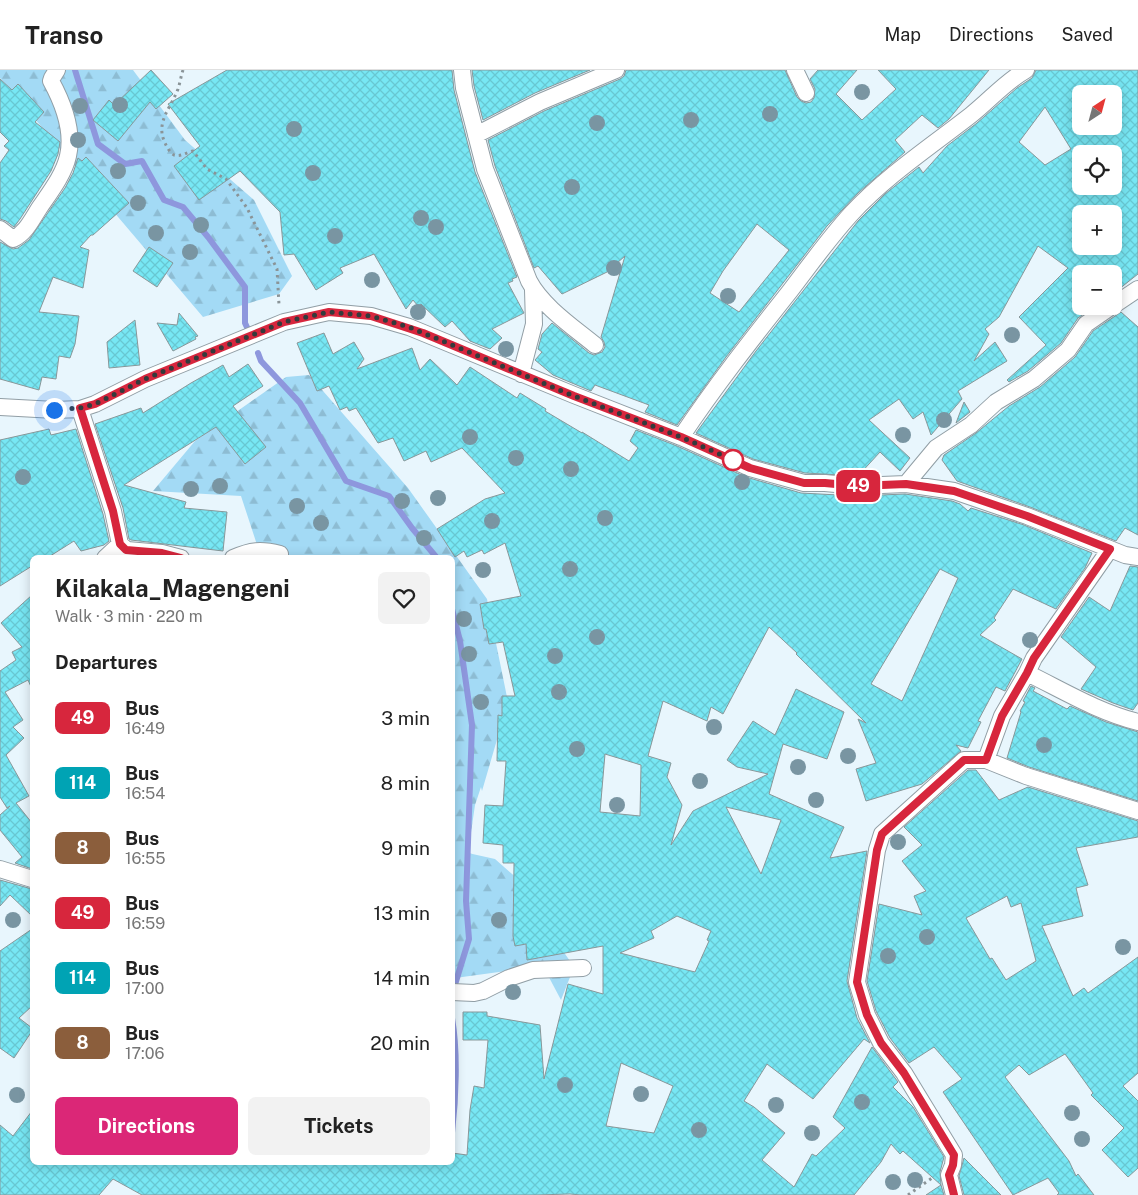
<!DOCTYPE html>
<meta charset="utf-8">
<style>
body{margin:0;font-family:"Public Sans",sans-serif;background:#f2f2f2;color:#222;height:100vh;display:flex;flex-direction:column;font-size:19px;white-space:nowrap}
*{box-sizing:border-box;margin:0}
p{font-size:16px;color:#767676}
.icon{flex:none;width:28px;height:28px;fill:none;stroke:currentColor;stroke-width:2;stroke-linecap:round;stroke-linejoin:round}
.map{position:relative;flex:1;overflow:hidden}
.sheet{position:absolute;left:30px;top:485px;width:425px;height:610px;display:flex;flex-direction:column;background:#fff;border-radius:8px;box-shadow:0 2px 12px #0003}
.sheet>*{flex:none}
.badge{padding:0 10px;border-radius:8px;font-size:18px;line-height:32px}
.needle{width:32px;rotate:36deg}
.controls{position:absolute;left:1072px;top:15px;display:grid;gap:10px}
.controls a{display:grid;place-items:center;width:50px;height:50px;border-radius:8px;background:#fff;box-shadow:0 2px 12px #0003;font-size:25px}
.you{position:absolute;width:25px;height:25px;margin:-12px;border:4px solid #fff;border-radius:50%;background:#1a73e8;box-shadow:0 0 0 8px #1a73e833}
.map>.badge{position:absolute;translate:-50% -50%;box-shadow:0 0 0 2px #fff}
h2{padding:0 25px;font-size:19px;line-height:45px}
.round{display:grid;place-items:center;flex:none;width:52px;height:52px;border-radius:8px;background:#f2f2f2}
.summary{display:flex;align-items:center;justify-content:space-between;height:85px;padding:0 25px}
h1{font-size:24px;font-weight:700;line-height:38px}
.cta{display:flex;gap:10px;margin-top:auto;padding:10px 25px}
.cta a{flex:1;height:58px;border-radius:8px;background:#db2777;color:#fff;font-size:20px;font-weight:700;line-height:58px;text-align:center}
.cta a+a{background:#f2f2f2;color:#222}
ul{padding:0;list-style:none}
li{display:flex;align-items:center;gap:15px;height:65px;padding:0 25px}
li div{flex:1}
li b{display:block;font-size:19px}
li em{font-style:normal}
li .badge{min-width:55px;font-weight:700;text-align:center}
header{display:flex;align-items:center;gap:30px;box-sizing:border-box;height:70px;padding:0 25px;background:#fff;border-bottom:1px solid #e0e0e0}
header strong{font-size:24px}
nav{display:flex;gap:28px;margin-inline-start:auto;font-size:18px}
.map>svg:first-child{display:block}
.forest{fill:url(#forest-firs)}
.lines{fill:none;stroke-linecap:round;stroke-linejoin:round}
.stream{stroke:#8e97dd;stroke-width:6}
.building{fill:url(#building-cross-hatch);stroke:#889799;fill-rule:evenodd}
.minor-casing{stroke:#919ea5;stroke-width:18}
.path{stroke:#8a9498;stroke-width:3;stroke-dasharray:2.5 4;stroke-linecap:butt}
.minor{stroke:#fff;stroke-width:16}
.tree{fill:#7995a2}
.line-casing{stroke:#fff;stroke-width:11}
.line{stroke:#d7263d;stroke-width:8}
.walk{stroke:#343a3c;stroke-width:5;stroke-dasharray:0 9}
.stop-dot{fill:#fff;stroke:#d7263d;stroke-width:2.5}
</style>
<header>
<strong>Transo</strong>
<nav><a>Map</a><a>Directions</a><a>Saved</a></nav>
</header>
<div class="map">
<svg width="1138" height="1125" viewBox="0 0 1138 1125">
<defs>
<pattern id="forest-firs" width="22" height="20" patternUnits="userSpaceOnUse" patternTransform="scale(1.25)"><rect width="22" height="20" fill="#a3daf5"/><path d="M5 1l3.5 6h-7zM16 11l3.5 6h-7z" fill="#8dbcd3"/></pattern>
<pattern id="building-cross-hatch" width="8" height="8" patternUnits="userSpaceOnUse" patternTransform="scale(1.25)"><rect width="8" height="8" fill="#77e7f4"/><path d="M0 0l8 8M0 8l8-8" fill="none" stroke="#68c7d2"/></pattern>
</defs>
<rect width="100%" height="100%" fill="#e8f6fd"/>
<path class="forest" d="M0 0H133L185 70 254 130 292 206 279 224 203 247 0 8Z
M309 305 408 418 487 529 508 632 482 721 481 717 475 735 468 783 495 789 519 810 544 853 574 897 561 930 543 896 455 908 453 906 452 488 261 487 241 426 153 421 195 371 286 307Z"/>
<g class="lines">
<path class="stream" d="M75 0 98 74 125 94 142 91 164 130 183 137 208 167 245 217V253L251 266
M258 283 261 291 300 333 346 411 389 426 412 458 437 488
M452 539 460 571 472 655 466 831 469 869 453 921
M452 948C458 982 456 1029 452 1063"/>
</g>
<path class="building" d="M151 0 173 24 156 39 150 32 118 71 93 50 109 30 114 35Z
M227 0H452L454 20 475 102 517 207 512 209 513 211 508 213 524 243 492 259 502 268 490 279 470 271 452 251 445 257 421 234 418 236 413 230 406 239 374 184 340 198 343 203 316 220 294 184 284 185 280 142 240 101 199 130 174 96 200 76 168 34Z
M472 0H590L535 23 483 50 474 16Z
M626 0H785L797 27 801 31 806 33 811 32 814 28 815 19 810 9 818 0H857L836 24 862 50 896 19 878 0H989L949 49 938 58 922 45 895 70 905 82 858 123 827 156 726 287 677 355 645 342 649 335 595 315 591 321 553 305 535 290 542 282 538 279 542 264 552 253 589 283 594 285 602 282 605 277 604 272 601 267 625 186 607 202 562 224 538 196 534 198 495 96 488 70 544 41 620 9 624 6ZM757 154 789 180 739 242 710 223 723 201Z
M1036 0H1138V204L1114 223V204H1081V236H1094L1078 248 1061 273 1028 301 1009 312 1007 310 1046 275 1019 247 1068 198 1038 176 999 247 985 259 989 264 974 291 995 272 1007 291 958 321 962 329 931 365 923 342 913 349 899 329 869 350 910 388 900 401 880 382 858 406 805 403 753 389 696 363 756 281 858 151 885 124 919 97 923 103 947 76 977 53 1017 18 1032 8ZM1081 24H1114V56H1081ZM1045 37 1071 79 1045 95 1019 72ZM1081 84H1114V116H1081ZM1081 144H1114V176H1081Z
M0 9 12 20 18 14 44 42 35 52 60 72 58 84 51 101 20 149 14 157 6 151 0 149V93L9 80 4 76 9 71 0 62Z
M86 87 129 133 93 165H91L80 177 89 180 83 218 53 207 39 242 79 246 75 274 70 288 59 286 56 309 42 307 39 320 0 309V172L13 179 18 178 29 170 65 118 73 103 78 88 82 91Z
M149 177 173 193 157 217 133 201Z
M1121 242 1138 257V465L1125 458 1116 471 1030 437 957 411 942 390 944 385 976 363 1009 336 1040 317 1075 287 1093 261Z
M179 243 198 266 195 267 196 269 173 281 157 253 177 255Z
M135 250 140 295 109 298 107 272Z
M324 263 333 284 354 272 364 289 357 299 412 278 420 300 430 289 457 315 470 297 517 328 520 323 546 339 545 341 582 363V362L629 391 638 378 630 371 636 360 677 376 746 407 801 423 857 426 905 424 952 431 960 434 968 441 971 438 1024 455 1092 483 1085 498 1056 539 1013 519 994 548 996 550 980 565 1022 589 1005 621 996 617 978 651 981 652 968 678 956 675 961 681 922 714 866 731 856 699 876 693 858 649 866 653 796 584 797 583 769 557 723 644 711 637 707 651 663 631 648 686 671 693 667 707 682 735 671 775 693 741 768 704 737 697 727 690 753 651 775 665 796 619 844 642 827 689 783 674 769 724 844 757 830 788 867 781 847 911 857 948 870 973 864 969 813 1029 767 994 744 1031 754 1037 785 1063 762 1090 794 1117 812 1084 816 1086 845 1058 833 1047 872 977 898 1012 893 1017 913 1037 944 1087 940 1102 941 1115 903 1081 900 1084 891 1074 881 1092 854 1125H581L570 1124 536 1125H142L113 1109 99 1125H0V1055L13 1066 32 1041V1092H452V1083L467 1085 470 1040 474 1016 484 1018 488 970H463V942H487V946L540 955 544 1009 568 914 603 924V876L527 890 526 874 515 876 513 866 514 793H503V775L483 773 485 735 503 736 506 691H497L498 645 502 646V626H515L503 572 489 574 486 559H484L480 534 521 526 505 473 484 484 482 480 467 487 464 481 455 487 437 459 485 429 505 423 462 378 431 392 426 381 404 391 393 368 378 373 356 338 349 341 347 337 340 340 329 316 317 321 297 273ZM940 499 958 508 902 631 871 614ZM605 684 641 695 640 746 600 742ZM726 737 781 750 761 804ZM677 846 711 861 707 870 709 871 695 902 620 883 654 868 651 861ZM621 993 673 1016 654 1063 606 1056Z
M248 294 263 316 233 336 266 377 245 394 216 357 124 415 186 432 184 438 227 442 223 481 131 470 129 469 123 438 95 354 141 338 143 343 191 313 223 295 229 307Z
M964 332 970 342 956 353Z
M49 359 51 365 76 359 103 444 109 471 104 475 81 481 74 471 47 488H32V496L0 516V370Z
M1130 496 1138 497V633L1133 640 1113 633 1081 619 1096 597 1061 567 1089 527 1110 541Z
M32 525V619L28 610 5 622 23 650 13 657 24 668 6 685 29 726 16 733 32 753V799L15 793 22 787 0 760V745L10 736 7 738 0 727V601L16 590 12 582 22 577 1 553Z
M1031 616 1035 618 1033 621 1067 639 1070 636 1106 652 1138 662V731L1029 697 1007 688 1021 642 1020 641 1025 632 1023 631Z
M968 700H976L999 730 1028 717 1138 751V767L1076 778 1088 815 1076 818 1083 846 1042 856 1073 926 1084 918 1088 923 1138 887V1003L1123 1016 1138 1031V1098L1128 1107 1102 1080 1124 1058 1091 1025 1093 1023 1065 984 1029 1005 1019 995 1005 1007 1069 1091 1076 1106 1078 1104 1094 1125H1057L1059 1123 1048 1108 1013 1125 943 1022 962 1009 934 977 909 993 890 968 876 941 867 911 879 834 922 845 914 826 926 821 902 791 922 775 904 757ZM1007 826 1011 837 1021 833 1036 891 1006 910 992 888 990 889 966 848Z
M0 810 32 819V846L10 825 0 836Z
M32 859V936L19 948 32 958V961L14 988 0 978V881Z
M964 1088 1001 1125H964L959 1106Z
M941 1115 944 1125H926Z"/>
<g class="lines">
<g class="minor-casing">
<path id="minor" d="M462 0 464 18 485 99 529 211C542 236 573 257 595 275
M795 0 806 23
M476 65 540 32 616 0
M0 159 13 169C26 163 32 149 40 137 51 121 64 104 68 86 74 60 63 33 51 11L52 8 57 0
M1114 235 1138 219
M521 304 534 254 533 220
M0 337 55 340 80 339 95 334 145 309 284 252 329 242 371 246 409 257 574 325 681 367 750 398 804 413H825L857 416 906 414 954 421 1027 446 1125 485 1138 487
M80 339 113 441 120 474 127 480 162 483 181 488
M681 367C715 316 752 269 790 221 810 195 829 168 851 144 886 106 930 77 971 45 990 30 1005 12 1026 0
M906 414 936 378 971 355 996 332 1034 309 1068 280 1086 254 1112 236
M105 488 120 474
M233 488C251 480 261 479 280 484
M1027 603 1034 588 1110 479
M986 690 1002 646 1027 603C1064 621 1098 642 1138 652
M0 799 32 809
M452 922 474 923 483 921 509 908 533 900 583 898
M954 1125 949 1105 953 1095 954 1085 904 1003 881 973 867 945 857 912 877 780 882 764 964 690H986L1026 706 1138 741"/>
</g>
<path class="path" d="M183 0C181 6 180 13 178 19 171 38 155 52 165 73 167 77 170 83 174 85 181 87 187 82 193 81L207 99 226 109 247 138 277 199 279 235
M908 1125 932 1108"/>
<use href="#minor" class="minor"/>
</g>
<g class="tree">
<circle cx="862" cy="22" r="8"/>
<circle cx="120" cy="35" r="8"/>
<circle cx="80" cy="36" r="8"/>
<circle cx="770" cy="44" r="8"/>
<circle cx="691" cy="50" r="8"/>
<circle cx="597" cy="53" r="8"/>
<circle cx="294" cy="59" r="8"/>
<circle cx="78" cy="70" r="8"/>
<circle cx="118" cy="101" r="8"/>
<circle cx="313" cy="103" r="8"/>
<circle cx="572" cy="117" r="8"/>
<circle cx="138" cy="133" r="8"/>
<circle cx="421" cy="148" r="8"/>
<circle cx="201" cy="155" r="8"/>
<circle cx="436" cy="157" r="8"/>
<circle cx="156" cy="163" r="8"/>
<circle cx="335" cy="166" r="8"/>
<circle cx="190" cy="182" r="8"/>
<circle cx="614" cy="198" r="8"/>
<circle cx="372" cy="210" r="8"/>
<circle cx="728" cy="226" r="8"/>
<circle cx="418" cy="242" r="8"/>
<circle cx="1012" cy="265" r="8"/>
<circle cx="506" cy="279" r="8"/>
<circle cx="944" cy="350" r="8"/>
<circle cx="903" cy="365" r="8"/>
<circle cx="470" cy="367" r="8"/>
<circle cx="516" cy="388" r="8"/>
<circle cx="571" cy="399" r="8"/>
<circle cx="23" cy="407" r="8"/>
<circle cx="742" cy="412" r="8"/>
<circle cx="220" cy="416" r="8"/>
<circle cx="191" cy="419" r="8"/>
<circle cx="438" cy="428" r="8"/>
<circle cx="402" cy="431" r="8"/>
<circle cx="297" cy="436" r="8"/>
<circle cx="605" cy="448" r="8"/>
<circle cx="492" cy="451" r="8"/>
<circle cx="321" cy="453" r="8"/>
<circle cx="424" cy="468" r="8"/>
<circle cx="570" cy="499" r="8"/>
<circle cx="483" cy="500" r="8"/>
<circle cx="464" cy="549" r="8"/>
<circle cx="597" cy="567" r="8"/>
<circle cx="1030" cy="570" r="8"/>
<circle cx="469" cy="584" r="8"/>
<circle cx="555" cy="586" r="8"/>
<circle cx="559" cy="622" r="8"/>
<circle cx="481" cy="632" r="8"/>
<circle cx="714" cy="657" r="8"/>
<circle cx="1044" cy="675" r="8"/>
<circle cx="577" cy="679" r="8"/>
<circle cx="848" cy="686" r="8"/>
<circle cx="798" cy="697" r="8"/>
<circle cx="700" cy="711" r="8"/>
<circle cx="816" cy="730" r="8"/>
<circle cx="617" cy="735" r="8"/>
<circle cx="898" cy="772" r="8"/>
<circle cx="13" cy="850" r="8"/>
<circle cx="499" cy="850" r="8"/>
<circle cx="927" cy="867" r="8"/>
<circle cx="1123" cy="877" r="8"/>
<circle cx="888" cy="886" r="8"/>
<circle cx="513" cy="922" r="8"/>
<circle cx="565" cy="1015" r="8"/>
<circle cx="641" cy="1024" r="8"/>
<circle cx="17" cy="1025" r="8"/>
<circle cx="862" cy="1032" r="8"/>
<circle cx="776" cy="1035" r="8"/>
<circle cx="1072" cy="1043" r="8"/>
<circle cx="699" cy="1060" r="8"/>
<circle cx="812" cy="1063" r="8"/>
<circle cx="1082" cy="1069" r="8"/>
<circle cx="915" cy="1110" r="8"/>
<circle cx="893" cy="1112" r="8"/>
</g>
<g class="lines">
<g class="line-casing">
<path id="line" d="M181 488 162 483 126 480 120 474 113 441 80 338 95 334 145 309 284 252 329 242 371 246 423 263 574 326 681 367 750 398 804 413H825L857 416 906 414 954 421 1027 446 1110 479 1034 588 1027 603 1002 646 986 690H964L882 764 877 780 857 912 867 945 881 973 904 1003 954 1085 953 1095 949 1105 954 1125"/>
</g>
<use href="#line" class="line"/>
<path class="walk" d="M54 340 80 338 95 334 145 309 284 252 329 242 371 246 409 257 574 326 681 367 733 390"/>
</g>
<circle class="stop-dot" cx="733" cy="390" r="10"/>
</svg>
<div class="controls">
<a><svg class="needle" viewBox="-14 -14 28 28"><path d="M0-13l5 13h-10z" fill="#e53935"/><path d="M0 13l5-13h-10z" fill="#767676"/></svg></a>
<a><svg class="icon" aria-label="locate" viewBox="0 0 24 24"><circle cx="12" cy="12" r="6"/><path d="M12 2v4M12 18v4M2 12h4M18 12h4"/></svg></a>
<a>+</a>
<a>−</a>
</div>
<div class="you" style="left:54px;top:340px"></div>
<b class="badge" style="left:858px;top:416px;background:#d7263d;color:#fff">49</b>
<section class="sheet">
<div class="summary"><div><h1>Kilakala_Magengeni</h1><p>Walk · 3 min · 220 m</p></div><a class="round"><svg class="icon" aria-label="heart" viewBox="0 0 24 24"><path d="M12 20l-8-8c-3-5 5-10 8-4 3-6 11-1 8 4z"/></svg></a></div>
<h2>Departures</h2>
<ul>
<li><span class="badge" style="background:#d7263d;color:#fff">49</span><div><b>Bus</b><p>16:49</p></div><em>3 min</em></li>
<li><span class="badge" style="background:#00a3b4;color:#fff">114</span><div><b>Bus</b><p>16:54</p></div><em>8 min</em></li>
<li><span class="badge" style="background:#8b5e3c;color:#fff">8</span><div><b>Bus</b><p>16:55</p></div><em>9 min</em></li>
<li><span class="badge" style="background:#d7263d;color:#fff">49</span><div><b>Bus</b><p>16:59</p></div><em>13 min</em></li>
<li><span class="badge" style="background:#00a3b4;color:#fff">114</span><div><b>Bus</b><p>17:00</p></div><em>14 min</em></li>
<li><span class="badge" style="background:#8b5e3c;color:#fff">8</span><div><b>Bus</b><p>17:06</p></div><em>20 min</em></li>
</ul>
<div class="cta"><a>Directions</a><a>Tickets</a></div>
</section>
</div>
